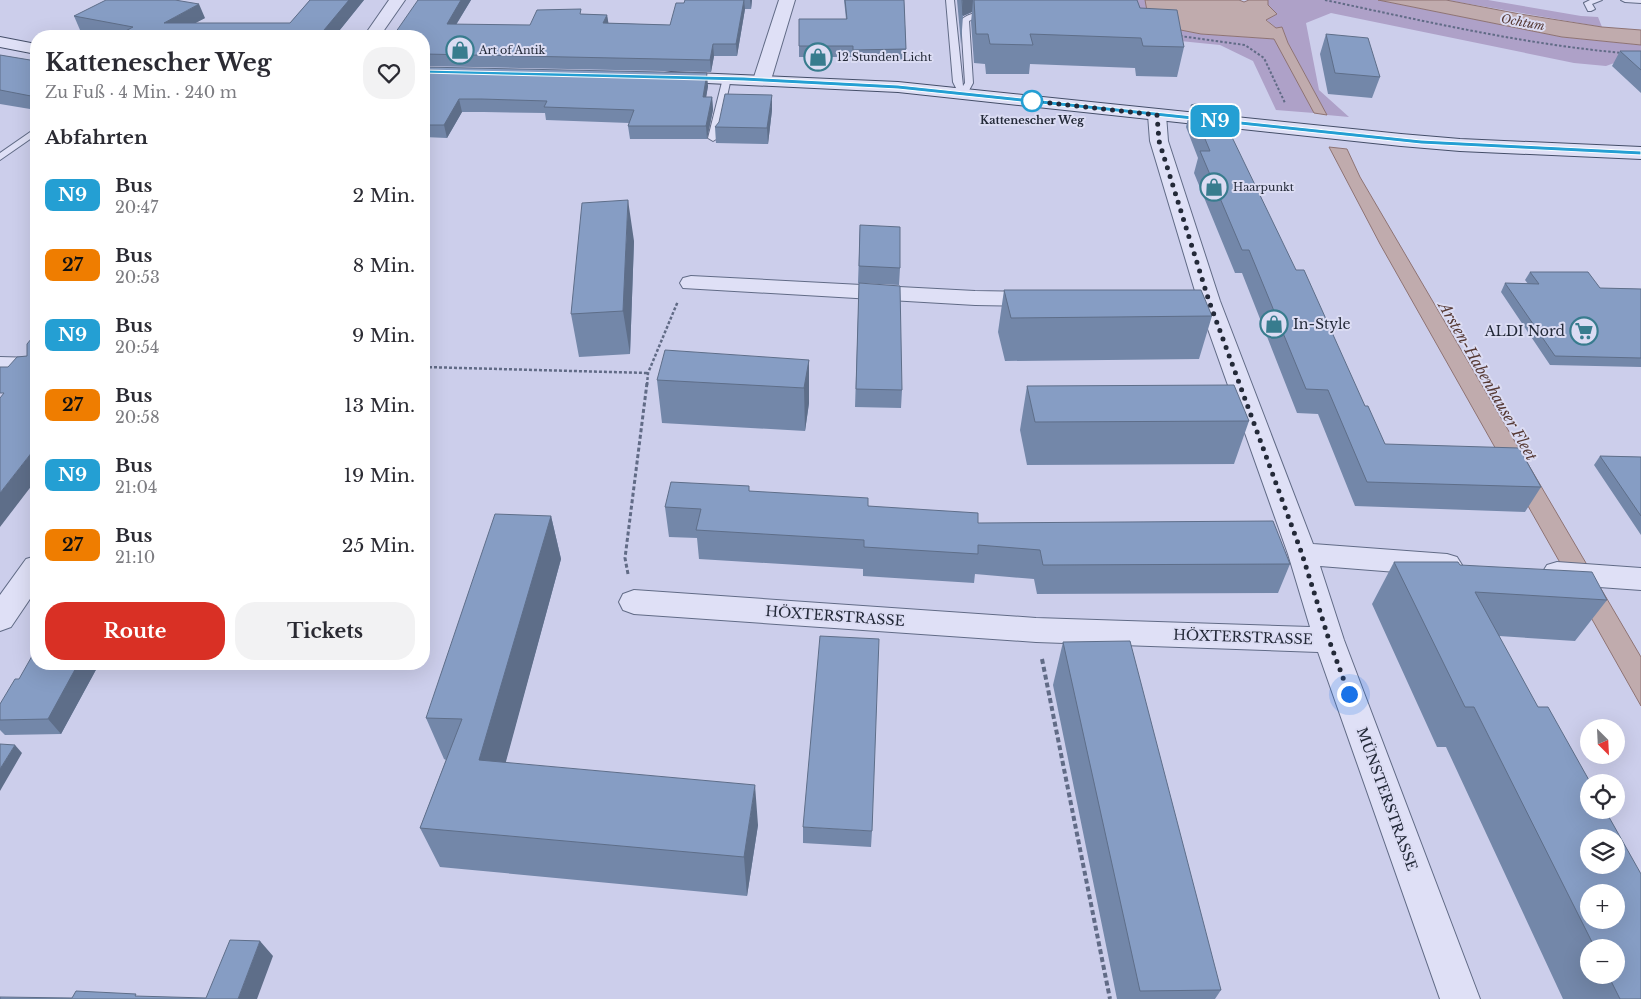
<!DOCTYPE html>
<html lang="de">
<meta charset="utf-8">
<style>
body{margin:0;font-family:"Libre Baskerville",serif;background:#f2f2f3;color:#2b2b33;height:100vh;display:flex;flex-direction:column;font-size:19px;white-space:nowrap}
*{box-sizing:border-box;margin:0}
p{font-size:16px;color:#7c7c81}
.icon{flex:none;width:28px;height:28px;fill:none;stroke:currentColor;stroke-width:2;stroke-linecap:round;stroke-linejoin:round}
.map{position:relative;flex:1;overflow:hidden}
.panel{position:absolute;left:30px;top:30px;width:400px;height:640px;display:flex;flex-direction:column;background:#fff;border-radius:20px;box-shadow:0 5px 20px #0002}
.panel>*{flex:none}
.badge{padding:0 10px;border-radius:8px;font-size:18px;line-height:32px}
.needle{width:32px;rotate:156deg}
.buttons{position:absolute;left:1580px;top:719px;display:grid;gap:10px}
.buttons a{display:grid;place-items:center;width:45px;height:45px;border-radius:50%;background:#fff;box-shadow:0 5px 20px #0002;font-size:25px}
.you{position:absolute;width:25px;height:25px;margin:-12px;border:4px solid #fff;border-radius:50%;background:#1a73e8;box-shadow:0 0 0 8px #1a73e833}
.map>.badge{position:absolute;translate:-50% -50%;box-shadow:0 0 0 2px #fff}
h2{padding:0 15px;font-size:19px;line-height:45px}
.round{display:grid;place-items:center;flex:none;width:52px;height:52px;border-radius:20px;background:#f2f2f3}
.summary{display:flex;align-items:center;justify-content:space-between;height:85px;padding:0 15px}
h1{font-size:24px;font-weight:700;line-height:38px}
.primary-button{display:flex;gap:10px;margin-top:auto;padding:10px 15px}
.primary-button a{flex:1;height:58px;border-radius:20px;background:#d93025;color:#fff;font-size:20px;font-weight:700;line-height:58px;text-align:center}
.primary-button a+a{background:#f2f2f3;color:#2b2b33}
ul{padding:0;list-style:none}
li{display:flex;align-items:center;gap:15px;height:70px;padding:0 15px}
li div{flex:1}
li b{display:block;font-size:19px}
li em{font-style:normal}
li .badge{min-width:55px;font-weight:700;text-align:center}
.map>svg:first-child{display:block}
.green{fill:#aea1c8}
.water{fill:#c0abad;stroke:#8e7373}
.lines{fill:none;stroke-linecap:round;stroke-linejoin:round}
.lane-casing{stroke:#616b86;stroke-width:2}
.street-casing{stroke:#616b86;stroke-width:2}
.secondary-casing{stroke:#444e68;stroke-width:2}
.path-far3{stroke:#616b86;stroke-width:2;stroke-dasharray:2.5 2;stroke-linecap:butt}
.path-far2{stroke:#616b86;stroke-width:2.5;stroke-dasharray:3 2;stroke-linecap:butt}
.path-far1{stroke:#616b86;stroke-width:3;stroke-dasharray:4 2.5;stroke-linecap:butt}
.path{stroke:#616b86;stroke-width:4;stroke-dasharray:5 3;stroke-linecap:butt}
.lane{fill:#dfe0f6;fill-rule:evenodd}
.street{fill:#dfe0f6;fill-rule:evenodd}
.secondary{fill:#dfe0f6;fill-rule:evenodd}
.wall{fill:#7387a9;fill-rule:evenodd}
.shaded-wall{fill:#5e6e89}
.building{fill:#869dc4;stroke:#5e6e89;fill-rule:evenodd}
.line{fill:#249fd3;stroke:#fff}
.walk{stroke:#232938;stroke-width:5;stroke-dasharray:0 9}
.stop-dot{fill:#fff;stroke:#249fd3;stroke-width:2.5}
.labels{text-anchor:middle;dominant-baseline:central;stroke-width:4;stroke-linejoin:round;paint-order:stroke}
.far-poi-label{font-size:11px;fill:#232938;stroke:#dbdcf3;text-anchor:start}
.far-stop-label{font-size:11px;font-weight:bold;fill:#232938;stroke:#dbdcf3}
.far-water-label{font-size:12px;font-style:italic;fill:#563934;stroke:#dbdcf3}
.poi-label{font-size:14px;fill:#232938;stroke:#dbdcf3;text-anchor:start}
.street-label{font-size:14px;fill:#232938;stroke:#dbdcf3}
.water-label{font-size:15px;font-style:italic;fill:#563934;stroke:#dbdcf3}
</style>
<div class="map">
<svg width="1641" height="999" viewBox="0 0 1641 999">
<rect width="100%" height="100%" fill="#ccceeb"/>
<path class="green" d="M1123 0H1145L1160 26 1201 34 1275 39 1314 113 1276 110 1253 61 1220 45 1130 36Z
M1268 0H1378L1562 37 1641 45V63L1617 62 1606 66 1574 63 1331 13 1306 23 1319 90 1349 117 1327 115 1288 43 1282 27 1276 28 1266 19 1277 14 1268 5Z
M1446 0H1488L1581 16 1598 17 1602 27Z"/>
<path class="water" d="M1145 0H1239L1244 2 1249 0H1268V5L1277 14 1266 20 1276 28 1282 27 1288 43 1327 115 1314 113 1274 39 1201 34 1160 26 1147 11Z
M1378 0H1446L1520 14 1602 27 1641 30V45L1562 37Z
M1329 147 1347 149 1360 177 1641 657V706L1380 244Z"/>
<g class="lines">
<g class="lane-casing">
<path id="lane" d="M946 0H954L963 86 965 83 961 20C970 12 984 10 994 16 987 21 978 16 969 21L973 83 966 96H960L953 82Z
M1590 0H1602L1592 4 1595 9 1591 11H1588L1584 3Z
M1621 0H1641V3L1625 2Z
M727 75 731 78 718 138 713 141 708 138 723 78Z
M36 128V135L0 160V153Z"/>
</g>
<g class="street-casing">
<path id="street" d="M389 0H405L380 36H364Z
M779 0H795L771 80 768 84 762 85 756 84 753 80Z
M1157 110 1163 111 1166 115 1168 141 1220 301 1313 544 1447 554 1457 557 1462 565 1457 573 1447 576 1320 566 1344 640 1480 999H1440L1318 652 1036 642 634 614 623 610 619 602 623 594 634 590 1036 618 1310 627 1288 554 1198 301 1150 141 1148 115 1151 111Z
M691 276 975 291 1040 292 1048 294 1051 299 1048 304 1040 306 975 305 683 288 680 283 683 278Z
M0 357 36 358V372L0 373Z
M36 556V590L11 627 0 631V595L26 559Z
M1557 562 1641 568V590L1557 584 1547 581 1542 573 1547 565Z"/>
</g>
<g class="secondary-casing">
<path id="secondary" d="M0 37 36 44V54L0 47Z
M671 72 898 82 1401 134 1460 139 1641 147V159L1460 151 1401 146 898 92 665 81 662 77 665 73Z"/>
</g>
<path class="path-far3" d="M1325 0C1424 21 1522 44 1623 53
M1180 36 1245 45 1264 58 1285 103"/>
<path class="path-far2" d="M424 367 648 373
M647 385 648 373 678 301"/>
<path class="path-far1" d="M628 574 625 558 647 383"/>
<path class="path" d="M1042 659 1110 999"/>
<use href="#lane" class="lane"/>
<use href="#street" class="street"/>
<use href="#secondary" class="secondary"/>
</g>
<path class="wall" d="M310 0H364L335 36H113L80 30 74 16 205 18 195 23H290Z
M418 0H471L456 25H530L582 14 607 15 608 23 670 25 684 3 685 0H752L751 9H745L737 56H714L711 72 424 66V36Z
M844 0H904L906 49V61L853 62V57H799V46L846 19Z
M957 0H1137L1140 8 1184 47 1177 77 1136 76 1135 68 1030 64 1029 74H986L985 64 974 63 971 22 972 12 963 16 961 44Z
M1326 34 1380 77 1372 98 1328 94 1320 54Z
M1620 51H1641V93L1612 66Z
M0 55 36 61V110L0 104Z
M424 67 708 86 706 97H712L713 110 707 139H630L628 126 629 123 546 120 545 113 484 112H462L447 138 424 137Z
M1191 105 1296 270 1365 406 1385 444 1541 487 1525 512 1355 506 1318 414 1297 413 1242 273H1235L1194 173 1198 158 1186 127Z
M772 110 768 144 716 143 715 127Z
M860 225 900 268 899 285 858 283Z
M634 241 630 354 579 357 571 314Z
M1530 272 1600 288 1641 289V367L1550 365 1501 292 1505 283 1528 284 1525 280Z
M859 283 902 390 901 408 855 407Z
M1004 290 1212 316 1199 359 1005 361 998 332Z
M809 360V403L805 431 662 423 657 380Z
M1027 386 1249 421 1234 464 1027 465 1020 430Z
M1600 456 1641 457V535L1594 465Z
M749 491 868 506 978 523 1290 564 1278 593 1037 594 1034 579 975 574 974 583 863 576V569L699 559 697 538 669 537 665 507Z
M551 516 561 559 505 763 758 825 747 896 440 867 420 828 446 760 444 759 426 718Z
M1394 562 1460 565 1607 600 1575 641 1499 636 1641 999H1563L1446 747H1437L1372 604ZM1589 948H1616V975H1589Z
M1063 642 1221 990 1215 999H1117L1053 685Z
M36 664H151L150 665 98 666 61 734 5 735 0 730V704L19 679Z
M803 827 872 831 871 847 803 843Z"/>
<path class="shaded-wall" d="M349 0H364L335 36H319Z
M461 0H471L449 36 447 24Z
M744 0 745 9 737 56 736 44Z
M750 0H752L751 9Z
M963 0H973L972 12 963 16Z
M199 4 205 18 171 36 164 23Z
M607 15 609 26 603 23Z
M713 44 714 56 711 72 710 60Z
M707 73 708 86 704 110 703 97Z
M772 95V110L768 144 767 128Z
M712 97 713 110 707 139 706 126Z
M459 99 462 112 447 138 444 125Z
M628 200 634 241 630 354 623 311Z
M809 360V403L805 431 804 388Z
M36 447V480L0 527V493Z
M551 516 561 559 495 802 479 760Z
M78 664H97L98 666 61 734 48 719Z
M15 745 22 753 0 791V769Z
M755 785 758 825 747 896 744 857Z
M260 941 273 956 257 999H238Z"/>
<path class="building" d="M106 0H175L199 4 164 23H290L310 0H349L319 36H116L133 27 74 16Z
M418 0H461L447 24 530 25 537 10 581 9 580 14 607 15 603 23 670 25 676 3H684L685 0H744L736 44H713L710 60 424 54V36H393Z
M845 0H904L906 49 853 50V46H799V19H847Z
M962 0H963V15Z
M974 0H1137L1140 8 1177 10 1184 47 1143 46 1141 38 1030 34 1033 45 990 44 988 34H976Z
M1326 34 1368 38 1380 77 1335 73Z
M1620 51H1641V70Z
M0 55 36 61V97L0 90Z
M424 67 707 73 703 97H712L706 126H628L634 110 544 107 547 101 481 99H459L444 125H424Z
M725 94 772 95 767 128 715 127 719 122Z
M1195 104 1217 106 1296 270H1304L1365 406H1368L1385 444 1519 448 1541 487 1367 482 1328 390 1306 389 1249 250H1242L1200 151H1210L1191 105Z
M628 200 623 311 571 314 582 203Z
M860 225 900 227V268L859 266Z
M1530 272H1588L1600 288 1641 289V358L1555 356 1505 283 1539 284Z
M859 283 900 286 902 390 856 389Z
M1004 290H1201L1212 316 1011 318Z
M36 333V447L0 493V398L4 393H0V367H8L17 357 27 356V344Z
M665 350 809 360 804 388 657 380Z
M1234 385 1249 421 1035 422 1027 386Z
M1600 456 1641 457V516Z
M671 482 749 486V491L868 498V506L978 513V523L1273 521 1290 564 1043 565 1040 550 978 545V554L864 547V540L696 530 701 509 665 507Z
M495 514 551 516 479 760 755 785 744 857 420 828 462 719 426 718Z
M1394 562H1458L1460 565 1592 572 1607 600 1475 592 1538 707H1548L1590 782H1589V810H1605L1641 874V999H1620L1608 975H1616V948H1595L1474 707H1465ZM1589 838H1616V865H1589ZM1589 892H1616V920H1589Z
M820 636 879 639 872 831 803 827Z
M1130 641 1221 990 1140 991 1063 642Z
M36 649V664H78L48 719 0 720V704L15 679H19Z
M0 744 15 745 0 769Z
M230 940 260 941 238 999H0V997L72 998 76 991 136 994 135 996 206 998Z"/>
<path class="line" d="M424 70 744 77 898 85 1421 140 1641 151V155L1421 144 898 89 744 81 422 73Z"/>
<g class="lines">
<path class="walk" d="M1032 101 1157 115 1159 141 1209 301 1302 554 1329 640 1349 694"/>
</g>
<defs>
<g id="shop-ring" transform="scale(1.4375)"><circle r="9.5" fill="#dbdcf3" stroke="#387c8e" stroke-width="1.5"/><path d="M-5-2.5h2.3a2.7 3.5 0 0 1 5.4 0H5L5.5 6h-11ZM-1.5-2.5h3a1.5 2.3 0 0 0-3 0Z" fill="#387c8e"/></g>
<g id="supermarket-ring" transform="scale(1.4375)"><circle r="9.5" fill="#dbdcf3" stroke="#387c8e" stroke-width="1.5"/><path d="M-6-5.5h2.5l.6 2H6L4.5 2H-2.5L-4.4-4H-6ZM-1.5 3.2a1.3 1.3 0 1 0 .1 0ZM3 3.2a1.3 1.3 0 1 0 .1 0Z" fill="#387c8e"/></g>
</defs>
<g fill-rule="evenodd">
<use href="#shop-ring" x="460" y="50"/>
<use href="#shop-ring" x="818" y="57"/>
<use href="#shop-ring" x="1214" y="187"/>
<use href="#shop-ring" x="1274" y="324"/>
<use href="#supermarket-ring" x="1584" y="331"/>
</g>
<circle class="stop-dot" cx="1032" cy="101" r="10"/>
<g class="labels">
<g class="far-poi-label">
<text x="479" y="50">Art of Antik</text>
<text x="837" y="57">12 Stunden Licht</text>
<text x="1233" y="187">Haarpunkt</text>
</g>
<g class="far-stop-label">
<text x="1032" y="120">Kattenescher Weg</text>
</g>
<g class="far-water-label">
<text transform="translate(1523 22) rotate(10)">Ochtum</text>
</g>
<g class="poi-label">
<text x="1293" y="324">In-Style</text>
<text x="1565" y="331" text-anchor="end">ALDI Nord</text>
</g>
<g class="street-label">
<text transform="translate(835 616) rotate(4)">HÖXTERSTRASSE</text>
<text transform="translate(1243 637) rotate(2)">HÖXTERSTRASSE</text>
<text transform="translate(1387 799) rotate(70)">MÜNSTERSTRASSE</text>
</g>
<g class="water-label">
<text transform="translate(1488 381) rotate(60)">Arsten-Habenhauser Fleet</text>
</g>
</g>
</svg>
<div class="buttons">
<a><svg class="needle" viewBox="-14 -14 28 28"><path d="M0-13l5 13h-10z" fill="#e53935"/><path d="M0 13l5-13h-10z" fill="#7c7c81"/></svg></a>
<a><svg class="icon" aria-label="locate" viewBox="0 0 24 24"><circle cx="12" cy="12" r="6"/><path d="M12 2v4M12 18v4M2 12h4M18 12h4"/></svg></a>
<a><svg class="icon" aria-label="layers" viewBox="0 0 24 24"><path d="M12 4l9 5-9 5-9-5zM3 14l9 5 9-5"/></svg></a>
<a>+</a>
<a>−</a>
</div>
<div class="you" style="left:1349px;top:694px"></div>
<b class="badge" style="left:1215px;top:121px;background:#249fd3;color:#fff">N9</b>
<section class="panel">
<div class="summary"><div><h1>Kattenescher Weg</h1><p>Zu Fuß · 4 Min. · 240 m</p></div><a class="round"><svg class="icon" aria-label="heart" viewBox="0 0 24 24"><path d="M12 20l-8-8c-3-5 5-10 8-4 3-6 11-1 8 4z"/></svg></a></div>
<h2>Abfahrten</h2>
<ul>
<li><span class="badge" style="background:#249fd3;color:#fff">N9</span><div><b>Bus</b><p>20:47</p></div><em>2 Min.</em></li>
<li><span class="badge" style="background:#ef7d00;color:#111">27</span><div><b>Bus</b><p>20:53</p></div><em>8 Min.</em></li>
<li><span class="badge" style="background:#249fd3;color:#fff">N9</span><div><b>Bus</b><p>20:54</p></div><em>9 Min.</em></li>
<li><span class="badge" style="background:#ef7d00;color:#111">27</span><div><b>Bus</b><p>20:58</p></div><em>13 Min.</em></li>
<li><span class="badge" style="background:#249fd3;color:#fff">N9</span><div><b>Bus</b><p>21:04</p></div><em>19 Min.</em></li>
<li><span class="badge" style="background:#ef7d00;color:#111">27</span><div><b>Bus</b><p>21:10</p></div><em>25 Min.</em></li>
</ul>
<div class="primary-button"><a>Route</a><a>Tickets</a></div>
</section>
</div>
